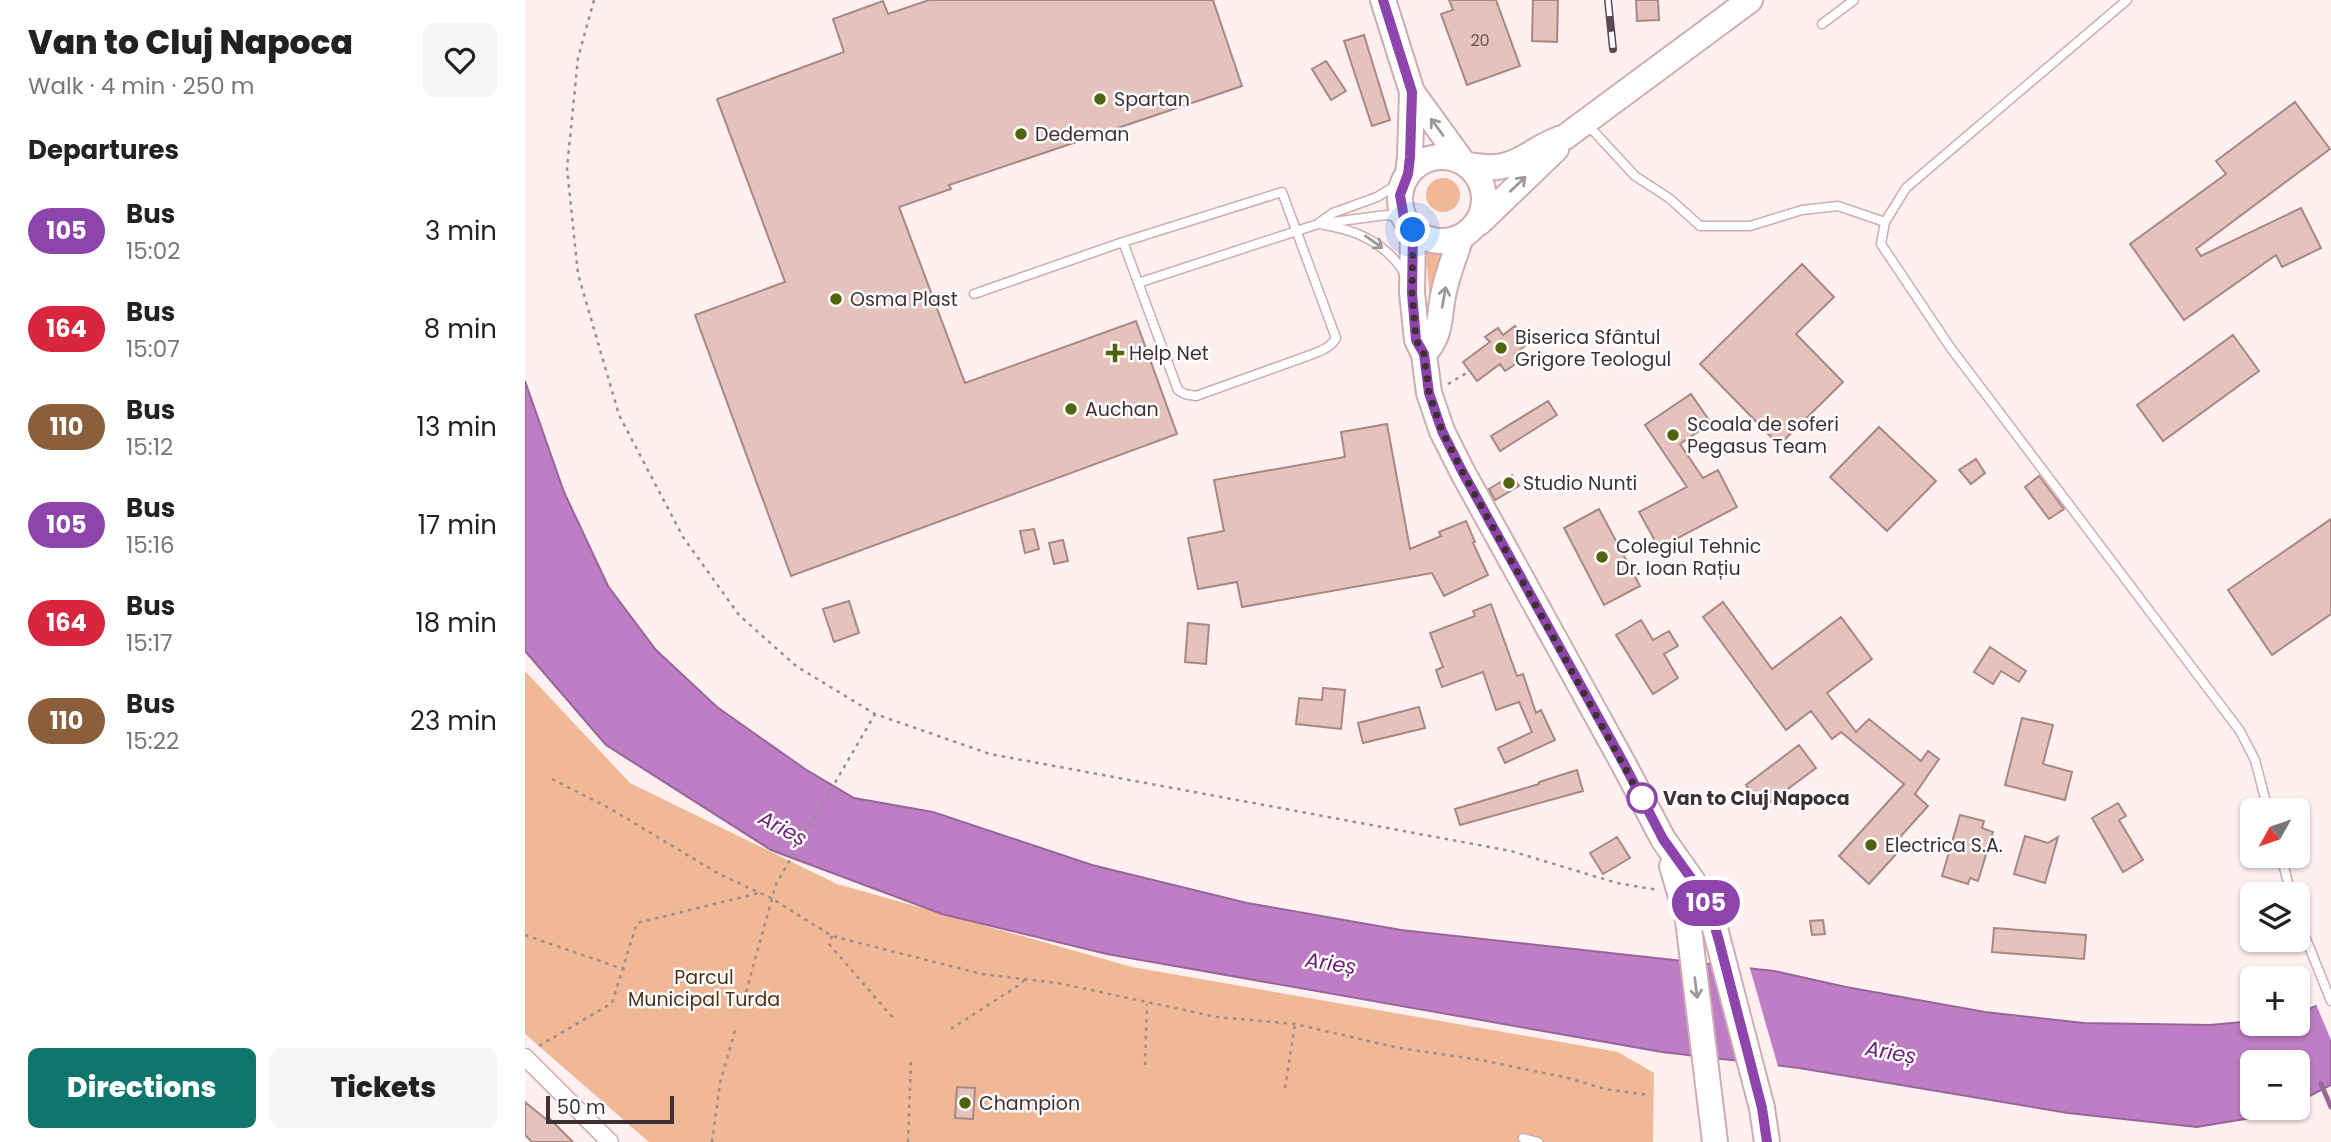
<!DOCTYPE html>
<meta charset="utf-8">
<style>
body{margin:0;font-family:Poppins,sans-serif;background:#f6f6f6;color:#222;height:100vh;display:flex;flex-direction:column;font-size:26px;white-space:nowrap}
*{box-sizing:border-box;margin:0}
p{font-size:23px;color:#767676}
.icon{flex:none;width:38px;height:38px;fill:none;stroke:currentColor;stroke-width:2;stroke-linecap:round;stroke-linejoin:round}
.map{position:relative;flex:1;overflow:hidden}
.side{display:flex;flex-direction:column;background:#fff;width:525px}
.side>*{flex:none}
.badge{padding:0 14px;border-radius:23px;font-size:24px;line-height:46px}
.needle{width:46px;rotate:230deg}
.controls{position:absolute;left:1715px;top:798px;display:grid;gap:14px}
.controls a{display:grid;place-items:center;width:70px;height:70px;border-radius:10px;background:#fff;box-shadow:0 2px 5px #0004;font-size:35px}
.scale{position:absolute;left:21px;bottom:18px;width:128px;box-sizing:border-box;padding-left:7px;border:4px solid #3f3133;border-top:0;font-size:19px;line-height:24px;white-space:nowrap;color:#3f3133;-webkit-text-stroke:5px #fff;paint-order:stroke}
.you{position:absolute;width:35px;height:35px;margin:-18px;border:5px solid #fff;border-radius:50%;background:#1a73e8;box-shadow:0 0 0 10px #1a73e833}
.map>.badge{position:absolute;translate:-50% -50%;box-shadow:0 0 0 4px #fff}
h2{padding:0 28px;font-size:26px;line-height:63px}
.round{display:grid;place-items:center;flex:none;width:74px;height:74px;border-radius:10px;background:#f6f6f6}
.overview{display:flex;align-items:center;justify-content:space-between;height:119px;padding:0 28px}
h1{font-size:33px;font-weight:800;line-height:52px}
.action{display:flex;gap:14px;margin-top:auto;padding:14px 28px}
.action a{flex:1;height:80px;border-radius:10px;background:#0f766e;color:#fff;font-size:28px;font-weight:800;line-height:80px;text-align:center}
.action a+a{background:#f6f6f6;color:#222}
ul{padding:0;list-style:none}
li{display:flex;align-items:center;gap:21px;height:98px;padding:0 28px}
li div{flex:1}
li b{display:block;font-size:26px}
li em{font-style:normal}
li .badge{min-width:77px;font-weight:700;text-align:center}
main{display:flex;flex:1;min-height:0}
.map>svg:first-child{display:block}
.green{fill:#f0b895}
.water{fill:#be7dc5;stroke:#986699;stroke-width:2}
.pier{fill:#feeff1}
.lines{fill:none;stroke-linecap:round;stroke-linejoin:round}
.stream{stroke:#986699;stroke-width:5}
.building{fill:#e5c2bb;stroke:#a98882;stroke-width:2}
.service-casing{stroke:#cfacb1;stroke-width:11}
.minor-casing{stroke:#cfacb1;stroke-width:19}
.primary-casing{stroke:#cfacb1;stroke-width:28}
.path{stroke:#9c8e90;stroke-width:2.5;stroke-dasharray:3.5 5;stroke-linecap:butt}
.service{stroke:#fff;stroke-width:8}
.minor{stroke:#fff;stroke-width:16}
.primary{stroke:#fff;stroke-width:24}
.rail-casing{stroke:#5a4c4e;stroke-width:8}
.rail{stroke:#fff;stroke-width:5;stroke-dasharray:16;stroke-linecap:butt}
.oneway{stroke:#9f9899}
.line-casing{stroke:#fff;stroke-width:16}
.line{stroke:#8e44ad;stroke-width:10}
.walk{stroke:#3f3133;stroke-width:7;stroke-dasharray:0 12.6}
.poi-dot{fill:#51640d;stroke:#fff;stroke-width:2.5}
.stop-dot{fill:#fff;stroke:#8e44ad;stroke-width:3.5}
.labels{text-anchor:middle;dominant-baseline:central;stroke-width:5;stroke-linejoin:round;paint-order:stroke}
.number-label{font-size:16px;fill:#685555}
.poi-label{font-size:19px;fill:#3f3133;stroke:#fff;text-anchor:start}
.stop-label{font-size:19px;font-weight:bold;fill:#3f3133;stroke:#fff;text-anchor:start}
.park-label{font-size:19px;fill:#512f17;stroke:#fff}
.water-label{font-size:21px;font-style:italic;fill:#6f2078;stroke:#fff}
</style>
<main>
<section class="side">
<div class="overview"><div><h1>Van to Cluj Napoca</h1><p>Walk · 4 min · 250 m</p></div><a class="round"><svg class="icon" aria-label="heart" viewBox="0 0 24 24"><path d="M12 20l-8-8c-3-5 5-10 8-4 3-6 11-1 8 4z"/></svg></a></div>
<h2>Departures</h2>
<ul>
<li><span class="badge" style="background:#8e44ad;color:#fff">105</span><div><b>Bus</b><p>15:02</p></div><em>3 min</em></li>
<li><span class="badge" style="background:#d7263d;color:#fff">164</span><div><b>Bus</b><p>15:07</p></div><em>8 min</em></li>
<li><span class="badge" style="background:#8b5e3c;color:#fff">110</span><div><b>Bus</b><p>15:12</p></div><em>13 min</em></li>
<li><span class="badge" style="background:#8e44ad;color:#fff">105</span><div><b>Bus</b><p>15:16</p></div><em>17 min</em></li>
<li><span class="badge" style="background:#d7263d;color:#fff">164</span><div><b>Bus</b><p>15:17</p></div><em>18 min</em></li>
<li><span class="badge" style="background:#8b5e3c;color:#fff">110</span><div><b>Bus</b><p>15:22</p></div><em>23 min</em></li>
</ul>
<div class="action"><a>Directions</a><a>Tickets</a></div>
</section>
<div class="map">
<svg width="1806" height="1142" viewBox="0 0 1806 1142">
<rect width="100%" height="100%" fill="#feeff1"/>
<path class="green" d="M901 195a17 17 0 1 1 34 0a17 17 0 1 1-34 0Z
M900 242 913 250 922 249 905 301Z
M0 671 105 783 312 884 607 967 1093 1052 1129 1073 1128 1142H124L0 1034Z"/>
<path class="water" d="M0 381 39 492 83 586 131 650 192 707 280 769 329 798 408 812 567 865 722 903 876 930 1249 971 1321 987 1460 1012 1559 1023 1685 1025 1727 1021V1024H1773V1014L1806 999V1085L1773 1102V1062H1727V1108H1756L1732 1117 1672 1127 1543 1113 1274 1068 1137 1052 582 954 417 914 246 850 81 745 0 651Z"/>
<path class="pier" d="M1195 962 1224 965 1254 1070 1222 1066Z
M1806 995V1040L1790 1002Z"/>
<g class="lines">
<path class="stream" d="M1796 1084 1806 1107"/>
</g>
<path class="building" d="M404 0H688L717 86 424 185 426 189 374 207 440 383 611 321 652 434 266 576 170 315 260 282 192 99 319 52 308 19 358 1 363 14Z
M924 0H971L995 66 942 85 916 14 928 10Z
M1008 0H1033L1032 42 1007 41Z
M1111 0H1133L1134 20 1112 21Z
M839 35 865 120 847 126 819 41Z
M801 61 821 91 806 100 787 69Z
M1770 102 1805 149 1671 249 1676 256 1776 208 1796 248 1757 267 1751 255 1659 320 1605 244 1701 174 1691 161Z
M1277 264 1309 297 1271 334 1318 382 1254 445 1175 364Z
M990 326 1003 343 990 354 995 361 980 371 975 364 952 381 938 362 965 342 960 337 973 328 978 335Z
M1708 335 1734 371 1638 441 1612 405Z
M1166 394 1186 423 1155 444 1178 478 1193 470 1212 507 1134 548 1114 512 1162 487 1120 425Z
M1023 401 1032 415 975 451 966 436Z
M862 424 885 549 916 536 914 532 941 521 950 542 948 543 963 575 919 596 907 573 717 607 712 582 673 589 663 538 699 531 689 480 820 457 816 432Z
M1354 427 1411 481 1362 531 1305 477Z
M1451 459 1460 473 1446 484 1434 470Z
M987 475 994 486 970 500 964 489Z
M1514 476 1539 509 1524 519 1500 487Z
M1074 509 1115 586 1079 605 1039 528Z
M1806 519V614L1747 655 1703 590Z
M509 529 514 549 500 553 495 531Z
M538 540 543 561 529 564 524 543Z
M324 601 334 633 309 642 298 609Z
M1198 602 1247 669 1316 617 1347 659 1302 693 1331 732 1344 719 1396 761 1403 751 1414 759 1390 794 1403 806 1367 846 1373 852 1344 884 1314 856 1379 784 1316 732 1307 739 1286 711 1261 730 1178 617Z
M966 604 992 676 998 674 1011 713 1016 710 1030 740 980 763 973 748 1007 732 994 702 971 710 958 672 917 687 911 670 918 667 905 633 950 616 948 611Z
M1116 620 1128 640 1144 631 1153 646 1139 654 1153 678 1128 694 1091 635Z
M663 623 684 625 681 664 660 662Z
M1465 647 1501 671 1494 682 1476 671 1468 684 1449 672Z
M798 688 820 690 816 729 771 724 774 698 797 700Z
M894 707 900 728 838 743 833 723Z
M1497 718 1528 725 1518 764 1547 772 1540 800 1480 785Z
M1274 745 1291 768 1237 808 1221 785Z
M1052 770 1058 791 935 825 930 809 1014 784V782Z
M1593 803 1601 816 1594 820 1618 860 1598 872 1567 818Z
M1435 815 1459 821 1457 828 1468 832 1453 881 1445 878 1443 884 1417 876Z
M1500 836 1523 843 1533 837 1520 883 1489 874Z
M1092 837 1105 858 1078 874 1065 853Z
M1298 920 1300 934 1287 935 1285 921Z
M1469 928 1561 935 1559 959 1467 952Z
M432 1087 450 1088 448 1119 430 1118Z
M0 1102 22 1120 24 1118 48 1142H7L0 1135Z"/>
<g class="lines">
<g class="service-casing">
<path id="service" d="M1602 0 1381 188 1360 222 1356 244 1425 347 1715 731 1730 760 1743 810
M1297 24 1329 0
M1062 124 1110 176 1144 198 1175 226H1225L1277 210 1313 206 1360 222
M795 222 808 213 852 197 880 180
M799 225C832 230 862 244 880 274
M613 283 793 224 861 215 879 218
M449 294 598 242 757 192 811 338C806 347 797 350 788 354L671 396 660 394 653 390 598 242
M1756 856 1766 894
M1773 919 1806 1001
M998 1138 1013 1142"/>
</g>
<g class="minor-casing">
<path id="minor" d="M0 1057 85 1142"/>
</g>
<g class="primary-casing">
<path id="primary" d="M858 0 887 92 885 157 883 174
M887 92 937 161
M875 199a42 42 0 1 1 84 0a42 42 0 1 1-84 0Z
M942 165C952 166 962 168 971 167 996 165 1016 143 1040 137L1225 0
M954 223 1031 149
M888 230 887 293 892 340 899 354 904 393 917 431 937 471 1098 763 1138 839 1176 893 1187 917 1237 1108 1242 1142
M899 354C918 333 913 317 919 291 923 273 930 255 936 237
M1147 866 1163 920 1190 1142"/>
</g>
<path class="path" d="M69 0 53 58 42 168 53 274 94 415 158 537 214 615 271 666 350 714 465 754 986 851 1092 883 1133 890
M923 384 945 371
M27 779 84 808 194 874 246 898 307 936 457 974 533 983 692 1017 770 1024 874 1048 956 1060 1043 1078 1080 1089 1123 1095
M0 935 104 971
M307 936 304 944 369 1019
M221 992 251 884 350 714
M426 1029 497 983 500 978
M14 1046 87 1003 112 923 234 893
M620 1065 622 1004
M760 1088 770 1024
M187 1142 195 1083 211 1027
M383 1142 386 1060"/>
<use href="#service" class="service"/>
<use href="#minor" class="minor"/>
<use href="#primary" class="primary"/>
<g class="rail-casing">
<path id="rail" d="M1083 0 1088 49"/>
</g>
<use href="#rail" class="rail"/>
</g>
<defs><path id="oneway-shaft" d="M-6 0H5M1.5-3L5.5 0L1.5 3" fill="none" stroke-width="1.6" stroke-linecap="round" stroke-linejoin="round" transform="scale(1.75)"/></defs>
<g class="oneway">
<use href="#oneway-shaft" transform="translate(912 127) rotate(-126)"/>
<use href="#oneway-shaft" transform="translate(993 184) rotate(-44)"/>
<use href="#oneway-shaft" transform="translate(849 242) rotate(35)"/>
<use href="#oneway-shaft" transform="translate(919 297) rotate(-80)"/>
<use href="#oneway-shaft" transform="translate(1171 988) rotate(83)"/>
</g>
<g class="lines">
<g class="line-casing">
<path id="line" d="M858 0 887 92 885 157 883 174 875 195 879 218 888 230 887 293 891 340 899 354 904 393 917 431 937 471 1098 762 1138 839 1176 892 1187 917 1194 941 1237 1108 1242 1142"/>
</g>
<use href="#line" class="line"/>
<path class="walk" d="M888 230 887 293 891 340 899 354 904 393 917 431 937 471 1118 801 1117 798"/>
</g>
<g class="poi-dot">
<circle cx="575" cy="99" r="7"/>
<circle cx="496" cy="134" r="7"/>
<circle cx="311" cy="299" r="7"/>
<circle cx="976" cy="348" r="7"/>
<path d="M586.5 342.5h7v7h7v7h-7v7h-7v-7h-7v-7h7z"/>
<circle cx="546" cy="409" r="7"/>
<circle cx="1148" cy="435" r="7"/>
<circle cx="984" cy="483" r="7"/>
<circle cx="1077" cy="557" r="7"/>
<circle cx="1346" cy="845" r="7"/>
<circle cx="440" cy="1103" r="7"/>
</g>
<circle class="stop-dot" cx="1117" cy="798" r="14"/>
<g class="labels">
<g class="number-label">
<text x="955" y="40">20</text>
</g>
<g class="poi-label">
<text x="589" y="99">Spartan</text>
<text x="510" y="134">Dedeman</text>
<text x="325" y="299">Osma Plast</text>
<text x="990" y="337">Biserica Sfântul<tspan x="990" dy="22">Grigore Teologul</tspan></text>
<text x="604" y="353">Help Net</text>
<text x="560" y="409">Auchan</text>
<text x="1162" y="424">Scoala de soferi<tspan x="1162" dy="22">Pegasus Team</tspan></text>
<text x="998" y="483">Studio Nunti</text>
<text x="1091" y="546">Colegiul Tehnic<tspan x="1091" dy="22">Dr. Ioan Rațiu</tspan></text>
<text x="1360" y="845">Electrica S.A.</text>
<text x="454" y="1103">Champion</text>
</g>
<g class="stop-label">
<text x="1138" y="798">Van to Cluj Napoca</text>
</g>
<g class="park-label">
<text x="179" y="977">Parcul<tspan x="179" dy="22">Municipal Turda</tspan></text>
</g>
<g class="water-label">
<text transform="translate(258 828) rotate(28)">Arieș</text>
<text transform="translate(806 963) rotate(9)">Arieș</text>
<text transform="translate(1366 1052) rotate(10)">Arieș</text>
</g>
</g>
</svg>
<div class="controls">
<a><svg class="needle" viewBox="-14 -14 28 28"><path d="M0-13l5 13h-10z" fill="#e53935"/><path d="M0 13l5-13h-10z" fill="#767676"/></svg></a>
<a><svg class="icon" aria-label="layers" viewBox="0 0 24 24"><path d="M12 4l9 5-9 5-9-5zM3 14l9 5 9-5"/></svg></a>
<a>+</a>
<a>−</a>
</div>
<div class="scale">50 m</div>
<div class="you" style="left:888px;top:230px"></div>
<b class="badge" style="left:1181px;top:903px;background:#8e44ad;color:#fff">105</b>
</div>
</main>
